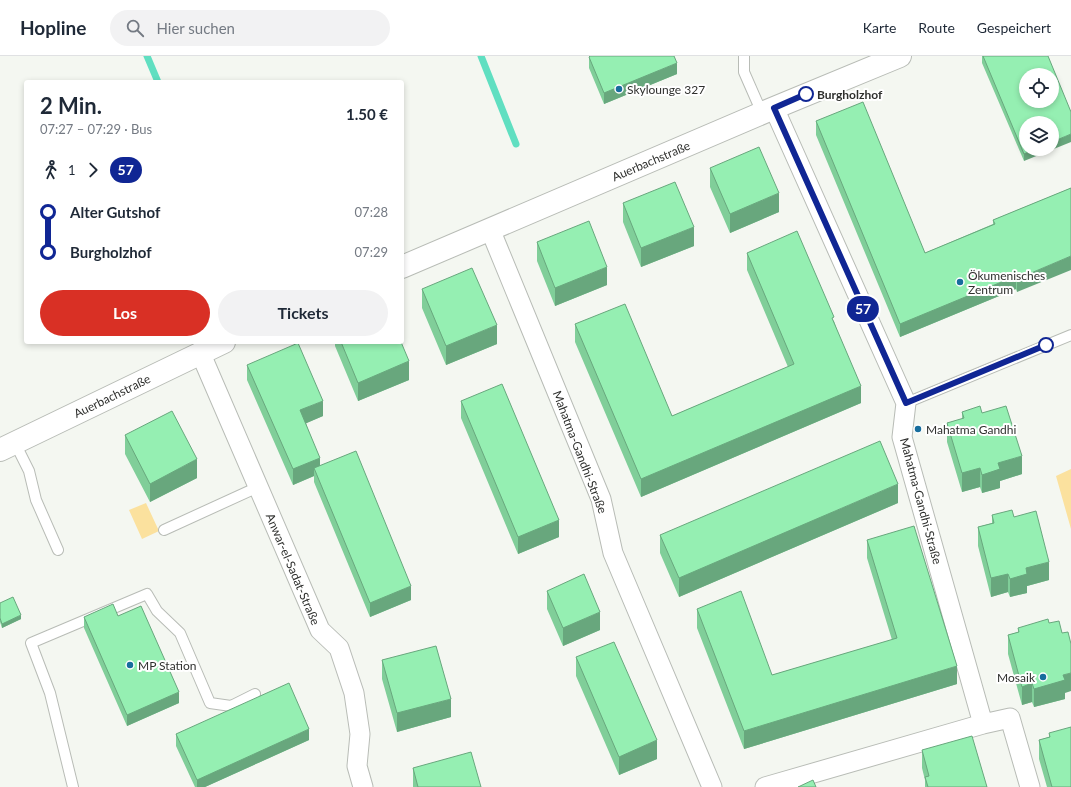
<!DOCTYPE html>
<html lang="de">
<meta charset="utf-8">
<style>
body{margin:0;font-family:Lato,sans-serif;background:#f2f2f3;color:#1f2937;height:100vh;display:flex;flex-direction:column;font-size:15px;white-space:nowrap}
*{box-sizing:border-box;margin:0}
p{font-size:13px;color:#747a83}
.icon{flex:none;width:22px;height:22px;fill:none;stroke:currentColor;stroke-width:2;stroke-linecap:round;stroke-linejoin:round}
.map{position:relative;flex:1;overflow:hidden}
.sheet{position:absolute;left:24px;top:24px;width:380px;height:264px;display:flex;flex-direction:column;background:#fff;border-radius:4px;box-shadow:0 2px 6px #0003}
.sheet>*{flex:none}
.badge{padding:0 8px;border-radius:13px;font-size:14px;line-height:26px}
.fabs{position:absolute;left:1019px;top:12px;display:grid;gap:8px}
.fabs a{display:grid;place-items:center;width:40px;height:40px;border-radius:50%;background:#fff;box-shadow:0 2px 6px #0003;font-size:20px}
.map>.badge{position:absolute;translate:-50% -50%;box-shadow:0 0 0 2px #fff}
.legs{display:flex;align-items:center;gap:6px;height:44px;padding:0 16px;font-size:13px}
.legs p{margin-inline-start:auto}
.headline{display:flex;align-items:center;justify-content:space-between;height:68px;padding:0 16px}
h1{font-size:22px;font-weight:700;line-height:30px}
.action{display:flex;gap:8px;margin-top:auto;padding:8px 16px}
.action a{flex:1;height:46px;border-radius:24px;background:#d93025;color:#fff;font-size:16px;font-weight:700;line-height:46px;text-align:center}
.action a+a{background:#f2f2f3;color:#1f2937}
ul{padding:0 16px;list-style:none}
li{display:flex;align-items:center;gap:14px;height:40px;font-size:15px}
li i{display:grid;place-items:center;width:6px;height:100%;margin:0 5px;background:currentColor}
li i::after{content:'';width:10px;height:10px;margin:-5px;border:3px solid;border-radius:50%;background:#fff}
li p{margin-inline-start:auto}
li:first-child i{background:linear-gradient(#0000 50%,currentColor 0)}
li:last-child i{background:linear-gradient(currentColor 50%,#0000 0)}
header{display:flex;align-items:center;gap:24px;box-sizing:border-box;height:56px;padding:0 20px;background:#fff;border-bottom:1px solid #e0e1e3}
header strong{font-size:19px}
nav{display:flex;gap:22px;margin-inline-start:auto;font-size:14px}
.search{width:280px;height:36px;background:#f2f2f3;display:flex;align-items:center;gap:10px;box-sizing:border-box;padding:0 14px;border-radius:22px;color:#747a83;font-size:15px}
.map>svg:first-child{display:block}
.green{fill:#fbe19e}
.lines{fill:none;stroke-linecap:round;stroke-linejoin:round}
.stream{stroke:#60dfc1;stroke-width:7}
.lane-casing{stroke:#b8bcb6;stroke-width:12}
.street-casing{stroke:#b8bcb6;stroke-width:21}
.secondary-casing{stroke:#b8bcb6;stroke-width:24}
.lane{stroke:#fff;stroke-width:10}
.street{stroke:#fff;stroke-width:19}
.secondary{stroke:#fff;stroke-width:22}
.wall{fill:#80ce99}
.shaded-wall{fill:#68a77d}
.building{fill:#95efb2;stroke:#68a77d;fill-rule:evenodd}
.line-1-casing{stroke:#fff;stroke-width:9}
.line-1{stroke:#102694;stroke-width:6}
.poi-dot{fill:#176d9d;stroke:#fff;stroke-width:1.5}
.stop-1-dot{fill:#fff;stroke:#102694;stroke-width:2}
.labels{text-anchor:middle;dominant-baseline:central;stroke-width:4;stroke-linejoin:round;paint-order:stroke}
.poi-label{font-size:12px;fill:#2f302e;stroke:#fff;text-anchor:start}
.stop-label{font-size:12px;font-weight:bold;fill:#2f302e;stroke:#fff;text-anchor:start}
.street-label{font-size:12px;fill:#2f302e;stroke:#fff}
</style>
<header>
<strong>Hopline</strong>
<div class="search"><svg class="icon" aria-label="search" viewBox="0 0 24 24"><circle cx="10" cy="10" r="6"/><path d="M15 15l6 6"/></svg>Hier suchen</div>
<nav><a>Karte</a><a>Route</a><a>Gespeichert</a></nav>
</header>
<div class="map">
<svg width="1071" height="731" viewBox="0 0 1071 731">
<rect width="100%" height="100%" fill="#f4f7f1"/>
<path class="green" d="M1071 413V473L1056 420Z
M146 447 159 475 142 483 129 454Z"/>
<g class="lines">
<path class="stream" d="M147 0 158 26
M481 0 516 88"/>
<g class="lane-casing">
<path id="lane" d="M744 0V16L762 57
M906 347 1071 279
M15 387 29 415 36 444 58 494
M164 474 258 431
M73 731 50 637 31 587 147 538 157 555 180 577 210 647 231 650 255 638"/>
</g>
<g class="street-casing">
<path id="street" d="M774 52 906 347 902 381 983 668 1010 662 1030 731
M490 173 601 443 613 497 712 731
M200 296 320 574 339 592 354 637 360 678 357 710 363 731
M765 731 983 668"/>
</g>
<g class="secondary-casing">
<path id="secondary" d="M402 211 774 52 900 0
M0 394 224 286"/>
</g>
<use href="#lane" class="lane"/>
<use href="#street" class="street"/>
<use href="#secondary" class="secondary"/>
</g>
<path class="wall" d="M982 0H1048L1024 105 982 7Z
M589 1 677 18 604 48 589 12Z
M816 65 925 197 993 168V164L1071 132 1017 236 1016 233 900 281 816 79Z
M710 112 779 156 730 177 710 131Z
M623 147 694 190 641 211 623 166Z
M537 186 607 229 555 250 537 205Z
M747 197 834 265 861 347 641 441 575 286V268L672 360 788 311 747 214Z
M422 233 497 288 446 309 422 252Z
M335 286H401L409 324 358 345 335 290Z
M247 309 323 360 306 367 320 410 411 544 370 561 314 426V420L293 429 247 324Z
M461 345 559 481 518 498 461 362Z
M962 356 982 357 1022 418 1000 425V432L982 437 980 431 962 436 947 386V367L962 363Z
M125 379 197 422 150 446 125 398Z
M898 447 679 541 660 497V479Z
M992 459 1014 461 1049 524 1027 530V537L1010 541 1008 536 991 541 978 490V471L992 467Z
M867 484 957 628 744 693 697 572V553L772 619 892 584 867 502Z
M547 535 600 574 563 590 547 553Z
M0 547 21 563 2 572 0 566Z
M118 560 179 647 127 670 84 572V561Z
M1018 572 1065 637V643L1034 651 1032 646 1022 649 1008 598V579L1018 576Z
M576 601 657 703 619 719 576 620Z
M382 604 451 661 397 676 382 623Z
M1049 677 1071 731H1047L1039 703V684L1049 681Z
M176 678 309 684 205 731H195L176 690Z
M922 694 987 731H925V724L922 712Z
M413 712 481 731H413Z"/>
<path class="shaded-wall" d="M677 7V18L604 48V37Z
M1071 78V86L1024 105V98L1035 93H1052V86Z
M779 137V156L730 177V158Z
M694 171V190L641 211V192Z
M1071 200V214L1017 236V223Z
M607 211V229L555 250V232Z
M1016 220V233L900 281V268Z
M497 269V288L446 309V290Z
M409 305V324L358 345V327Z
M861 330V347L641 441V423Z
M323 345V360L300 370V354Z
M1022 400V418L1000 425V432L982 437V419L998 407Z
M320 402V417L314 412V420L293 429V413Z
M197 403V422L150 446V428Z
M980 412V431L962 436V417Z
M898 428V447L679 541V522Z
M559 464V481L518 498V481Z
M1049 506V524L1027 530V537L1010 541V523L1026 512Z
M1008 518V536L991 541V522Z
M411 530V544L370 561V547Z
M600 556V574L563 590V572Z
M21 559V563L2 572V568Z
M957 610V628L744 693V675Z
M1071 617V635L1065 637V643L1034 651V633L1063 619Z
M1032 627V646L1022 649V631Z
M179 636V647L127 670V659Z
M451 643V661L397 676V657Z
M309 673V684L205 731H197V724Z
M657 684V703L619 719V701Z"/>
<path class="building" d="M590 0H674L677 7 604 37 589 1Z
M983 0H1048L1071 56V78L1052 86V67H1026V93H1035L1024 98ZM1026 19H1052V45H1026Z
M863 46 925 197 995 168 993 164 1071 132V200L1017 223 1016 220 900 268 816 65Z
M759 91 779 137 730 158 710 112Z
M675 126 694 171 641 192 623 147Z
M589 165 607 211 555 232 537 186Z
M797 175 834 261 832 262 861 330 641 423 575 268 625 248 672 360 794 308 747 197Z
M472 212 497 269 446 290 422 233Z
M341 286H401L409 305 358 327Z
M298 287 323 345 300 354 320 402 293 413 247 309Z
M502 328 559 464 518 481 461 345Z
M980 350 982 357 1006 350 1022 400 998 407 1000 413 982 419 980 412 962 417 947 367 964 362 962 356Z
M172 355 197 403 150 428 125 379Z
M880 385 898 428 679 522 660 479Z
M356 395 411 530 370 547 314 412Z
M1012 454 1014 461 1036 455 1049 506 1026 512 1027 518 1010 523 1008 518 991 522 978 471 994 467 992 459Z
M914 470 957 610 744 675 697 553 741 535 772 619 897 582 867 484Z
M584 518 600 556 563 572 547 535Z
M13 541 21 559 2 568 0 562V547Z
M113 548 118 560 141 550 179 636 127 659 84 561Z
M1048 563 1049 567 1059 565 1062 577 1068 576 1071 588V617L1063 619 1065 624 1034 633 1032 627 1022 631 1008 579 1019 576 1018 572Z
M614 586 657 684 619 701 576 601Z
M436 590 451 643 397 657 382 604Z
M289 627 309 673 197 724 176 678Z
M1071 671V731H1052L1039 684 1050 681 1049 677Z
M972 680 987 731H928L925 721 929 720 922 694Z
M471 696 481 731H418L413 712Z
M813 724 816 731H798Z"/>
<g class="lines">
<g class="line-1-casing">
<path id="line-1" d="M806 38 774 52 906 347 1046 289"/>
</g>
<use href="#line-1" class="line-1"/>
</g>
<g class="poi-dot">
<circle cx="619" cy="33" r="4"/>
<circle cx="960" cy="226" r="4"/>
<circle cx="918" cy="373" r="4"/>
<circle cx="130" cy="609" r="4"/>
<circle cx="1043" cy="621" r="4"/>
</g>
<g class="stop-1-dot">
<circle cx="806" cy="38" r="7"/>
<circle cx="1046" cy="289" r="7"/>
</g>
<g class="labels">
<g class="poi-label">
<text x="627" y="33">Skylounge 327</text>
<text x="968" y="219">Ökumenisches<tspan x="968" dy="14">Zentrum</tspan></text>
<text x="926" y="373">Mahatma Gandhi</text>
<text x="138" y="609">MP Station</text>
<text x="1035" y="621" text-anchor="end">Mosaik</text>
</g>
<g class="stop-label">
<text x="817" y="38">Burgholzhof</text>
</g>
<g class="street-label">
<text transform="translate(651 105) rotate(-23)">Auerbachstraße</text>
<text transform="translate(112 340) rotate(-26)">Auerbachstraße</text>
<text transform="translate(580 396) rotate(69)">Mahatma-Gandhi-Straße</text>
<text transform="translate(921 445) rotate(75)">Mahatma-Gandhi-Straße</text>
<text transform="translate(293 513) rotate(67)">Anwar-el-Sadat-Straße</text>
</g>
</g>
</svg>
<div class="fabs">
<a><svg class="icon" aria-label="locate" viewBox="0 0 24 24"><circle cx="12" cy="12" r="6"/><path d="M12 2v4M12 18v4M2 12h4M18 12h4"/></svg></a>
<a><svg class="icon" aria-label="layers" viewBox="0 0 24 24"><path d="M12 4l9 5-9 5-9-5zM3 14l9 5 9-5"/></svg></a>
</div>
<b class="badge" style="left:863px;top:253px;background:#102694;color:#fff">57</b>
<section class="sheet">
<div class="headline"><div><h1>2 Min.</h1><p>07:27 – 07:29 · Bus</p></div><b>1.50 €</b></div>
<div class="legs"><svg class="icon" aria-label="walk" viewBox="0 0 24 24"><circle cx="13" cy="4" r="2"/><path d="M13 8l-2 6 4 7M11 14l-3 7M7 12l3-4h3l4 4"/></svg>1<svg class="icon" aria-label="forward" viewBox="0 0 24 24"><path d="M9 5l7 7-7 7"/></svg><b class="badge" style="background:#102694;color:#fff">57</b></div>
<ul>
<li><i style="color:#102694"></i><b>Alter Gutshof</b><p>07:28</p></li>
<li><i style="color:#102694"></i><b>Burgholzhof</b><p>07:29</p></li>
</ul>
<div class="action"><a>Los</a><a>Tickets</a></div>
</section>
</div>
